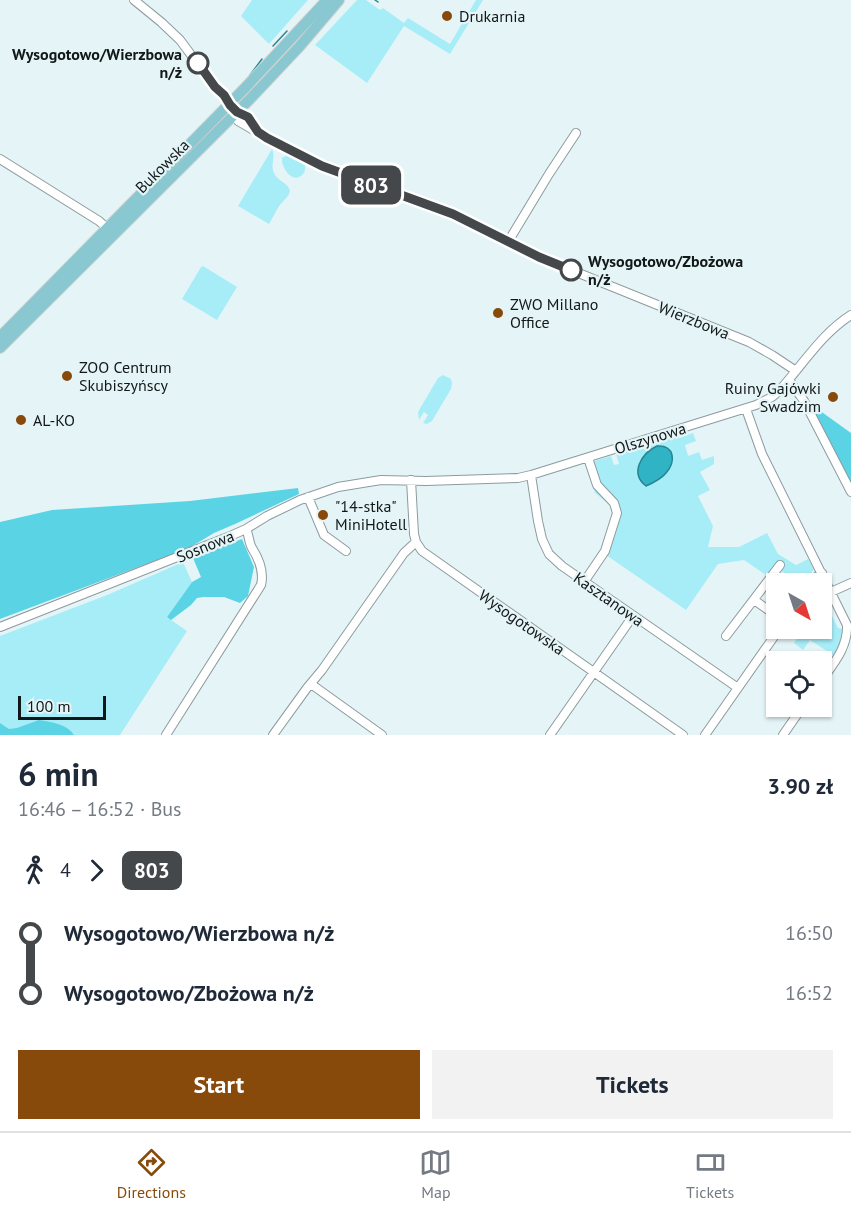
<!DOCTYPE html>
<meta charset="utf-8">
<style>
body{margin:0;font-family:"PT Sans",sans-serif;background:#f2f2f3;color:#1f2937;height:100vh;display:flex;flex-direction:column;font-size:22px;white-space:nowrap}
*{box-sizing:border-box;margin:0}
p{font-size:20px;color:#747a83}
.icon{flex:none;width:33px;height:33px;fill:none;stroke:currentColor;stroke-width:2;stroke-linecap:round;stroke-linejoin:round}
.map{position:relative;height:735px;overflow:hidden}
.sheet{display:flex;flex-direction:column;background:#fff;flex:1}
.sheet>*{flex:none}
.badge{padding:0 12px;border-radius:9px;font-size:21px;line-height:39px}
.needle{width:39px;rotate:141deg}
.fabs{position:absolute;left:766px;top:573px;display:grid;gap:12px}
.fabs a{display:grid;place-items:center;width:66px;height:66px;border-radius:0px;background:#fff;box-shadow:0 2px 4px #0004;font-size:30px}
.scale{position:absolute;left:18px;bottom:15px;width:88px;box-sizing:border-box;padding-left:6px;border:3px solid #121718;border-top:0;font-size:16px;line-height:21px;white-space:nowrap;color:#121718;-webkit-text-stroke:4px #e5f5f7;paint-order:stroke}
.map>.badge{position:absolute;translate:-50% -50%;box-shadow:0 0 0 3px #fff}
.legs{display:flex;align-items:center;gap:9px;height:66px;padding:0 18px;font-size:20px}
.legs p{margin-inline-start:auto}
.head{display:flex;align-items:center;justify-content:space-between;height:102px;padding:0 18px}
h1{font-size:33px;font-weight:700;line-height:45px}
.primary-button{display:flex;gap:12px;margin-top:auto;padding:12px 18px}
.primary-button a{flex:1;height:69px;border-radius:0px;background:#884a0b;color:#fff;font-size:24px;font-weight:700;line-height:69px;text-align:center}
.primary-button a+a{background:#f2f2f3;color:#1f2937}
ul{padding:0 18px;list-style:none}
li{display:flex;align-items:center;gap:21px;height:60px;font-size:22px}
li i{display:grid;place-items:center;width:9px;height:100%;margin:0 8px;background:currentColor}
li i::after{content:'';width:15px;height:15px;margin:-8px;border:4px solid;border-radius:50%;background:#fff}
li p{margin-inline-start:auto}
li:first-child i{background:linear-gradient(#0000 50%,currentColor 0)}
li:last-child i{background:linear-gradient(currentColor 50%,#0000 0)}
.dock{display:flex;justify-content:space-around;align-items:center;height:84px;border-top:2px solid #e0e1e3;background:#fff;font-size:16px;color:#747a83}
.dock a{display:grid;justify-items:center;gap:3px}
.dock .current{color:#884a0b}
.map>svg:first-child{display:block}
.green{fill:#a7edf7}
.forest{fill:#5ad4e5}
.water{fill:#30b3c4;stroke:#278490;stroke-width:1.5}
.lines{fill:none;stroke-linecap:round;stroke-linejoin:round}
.stream{stroke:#278490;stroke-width:1.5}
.minor-casing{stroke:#8d9b9e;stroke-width:10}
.major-casing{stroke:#d0d1d1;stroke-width:12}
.minor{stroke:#fff;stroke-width:8}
.major{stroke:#89c8d0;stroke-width:10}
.line-1-casing{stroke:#fff;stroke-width:14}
.line-1{stroke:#45484a;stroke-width:9}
.poi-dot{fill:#884a0b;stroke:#e5f5f7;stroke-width:2}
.stop-1-dot{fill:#fff;stroke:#45484a;stroke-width:3}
.labels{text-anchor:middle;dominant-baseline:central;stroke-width:4.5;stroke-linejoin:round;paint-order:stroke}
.poi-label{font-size:16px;fill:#121718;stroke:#e5f5f7;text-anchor:start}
.stop-label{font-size:16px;font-weight:bold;fill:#121718;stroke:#e5f5f7;text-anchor:end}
.street-label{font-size:16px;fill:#121718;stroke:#e5f5f7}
</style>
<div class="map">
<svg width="851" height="735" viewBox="0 0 851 735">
<rect width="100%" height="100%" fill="#e5f5f7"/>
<path class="green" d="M252 0H308L269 44 241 16Z
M357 0H366L380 10 383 8 404 23 408 18 450 44 476 0H483L450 54 404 26 367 83 315 45Z
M272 149C276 157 270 164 274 173 278 182 288 182 290 191L288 196 279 206 269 224 238 206Z
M289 154C293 156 299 158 302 161 307 165 306 175 299 177 290 181 281 166 282 158Z
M203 266 237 287 217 320 182 299 201 267Z
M443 375 451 379 452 383 451 389 432 421 427 424 423 423 428 415 424 412 419 420 418 412 438 378Z
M693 433 696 441 685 445 688 456 699 452 702 460 714 456V464L700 472 710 490 698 496 713 526 708 547H739L767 533 778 554 796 565 808 559 814 569 804 583H799L780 570 773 580 744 560 718 564 686 610 606 555 619 512 595 493 585 464 611 456 614 465 619 464 616 454 678 436 679 438Z
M183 562 192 582 167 617 187 631 120 735H0V636L107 595Z
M830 612 838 628 843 629 839 646 833 655 810 640 803 650 794 643 799 636 796 634 800 629 804 631 806 629 822 628V623Z"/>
<path class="forest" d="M805 400 851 433V486Z
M298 488 299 494 235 524 214 533 189 548 0 619V522L52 510 190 501Z
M242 539 254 567 248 596 240 603 224 597H204L197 598 191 605 171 620 167 617 192 582 201 577 193 558Z
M39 720C52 722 67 724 74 735H0V723L9 729 17 728Z"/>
<path class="water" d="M657 446C675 445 676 462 666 473 661 479 653 483 646 486 629 473 642 453 657 446Z"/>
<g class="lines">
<path class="stream" d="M375 0 378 2
M273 46 287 31
M250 75 262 59"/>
<g class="minor-casing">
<path id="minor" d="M134 0 161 22 180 40 215 87 224 95 229 105
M236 111 248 117 258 132
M237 112 238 121 279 145 322 166 453 214 539 257 749 342 772 355 796 371
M0 159 99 221 108 229
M508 242 549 174 576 133
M789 380 804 401 851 492
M746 409 762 454 847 625C848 647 834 663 822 680
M531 475 538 521 542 539 549 554 562 566 738 688
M411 480 414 534 416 542 422 551 683 735
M308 497 324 535 346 551
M584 582 605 551 617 513 614 503 597 485 588 458
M811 584 815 578 822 573
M831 592 851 583
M754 600 777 616
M0 627 228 537 246 529 267 516 300 500 338 487 381 480 426 481 518 478 531 475 756 405 772 397 778 392C802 366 821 334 851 315
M726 636 780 565
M311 684 382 735
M166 735 261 585C264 573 259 559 252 548 249 543 249 535 246 529
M273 735 307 688 322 670 404 553 416 542
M550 735 633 616
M705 735 780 628
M783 735 803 706"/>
</g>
<g class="major-casing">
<path id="major" d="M0 337 244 89 327 0
M0 348 249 100 299 47 339 0"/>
</g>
<use href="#minor" class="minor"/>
<use href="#major" class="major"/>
</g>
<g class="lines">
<g class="line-1-casing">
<path id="line-1" d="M198 63 215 87 224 95 230 105 237 112 248 117 258 132 267 138 322 166 453 214 539 257 571 270"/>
</g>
<use href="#line-1" class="line-1"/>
</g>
<g class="poi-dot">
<circle cx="447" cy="16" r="6"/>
<circle cx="498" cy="313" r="6"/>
<circle cx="67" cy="376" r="6"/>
<circle cx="833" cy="397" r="6"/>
<circle cx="21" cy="420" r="6"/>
<circle cx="323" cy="515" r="6"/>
</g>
<g class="stop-1-dot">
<circle cx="198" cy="63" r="10"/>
<circle cx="571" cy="270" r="10"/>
</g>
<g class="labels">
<g class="poi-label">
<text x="459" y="16">Drukarnia</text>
<text x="510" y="304">ZWO Millano<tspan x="510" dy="18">Office</tspan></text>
<text x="79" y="367">ZOO Centrum<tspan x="79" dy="18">Skubiszyńscy</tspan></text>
<text x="821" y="388" text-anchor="end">Ruiny Gajówki<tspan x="821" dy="18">Swadzim</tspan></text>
<text x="33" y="420">AL-KO</text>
<text x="335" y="506">"14-stka"<tspan x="335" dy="18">MiniHotell</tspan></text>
</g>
<g class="stop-label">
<text x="182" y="54">Wysogotowo/Wierzbowa<tspan x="182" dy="18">n/ż</tspan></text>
<text x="588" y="261" text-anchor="start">Wysogotowo/Zbożowa<tspan x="588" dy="18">n/ż</tspan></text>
</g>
<g class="street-label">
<text transform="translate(162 166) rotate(-45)">Bukowska</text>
<text transform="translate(694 320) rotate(22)">Wierzbowa</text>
<text transform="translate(650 438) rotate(-17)">Olszynowa</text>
<text transform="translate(205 546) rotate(-22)">Sosnowa</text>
<text transform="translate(609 599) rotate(35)">Kasztanowa</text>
<text transform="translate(522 622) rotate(35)">Wysogotowska</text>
</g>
</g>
</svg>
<div class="fabs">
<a><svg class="needle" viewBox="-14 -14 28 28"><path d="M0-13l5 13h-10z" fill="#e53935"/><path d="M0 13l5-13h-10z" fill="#747a83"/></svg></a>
<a><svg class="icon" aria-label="locate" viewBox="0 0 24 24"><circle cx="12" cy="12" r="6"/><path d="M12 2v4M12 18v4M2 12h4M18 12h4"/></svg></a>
</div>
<div class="scale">100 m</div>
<b class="badge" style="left:371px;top:185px;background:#45484a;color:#fff">803</b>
</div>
<section class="sheet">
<div class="head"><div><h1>6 min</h1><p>16:46 – 16:52 · Bus</p></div><b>3.90 zł</b></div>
<div class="legs"><svg class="icon" aria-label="walk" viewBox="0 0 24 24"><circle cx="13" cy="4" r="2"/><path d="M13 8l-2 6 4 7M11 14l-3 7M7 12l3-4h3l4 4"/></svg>4<svg class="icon" aria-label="forward" viewBox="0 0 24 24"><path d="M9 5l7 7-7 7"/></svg><b class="badge" style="background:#45484a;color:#fff">803</b></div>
<ul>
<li><i style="color:#45484a"></i><b>Wysogotowo/Wierzbowa n/ż</b><p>16:50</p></li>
<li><i style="color:#45484a"></i><b>Wysogotowo/Zbożowa n/ż</b><p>16:52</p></li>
</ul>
<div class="primary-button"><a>Start</a><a>Tickets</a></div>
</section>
<nav class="dock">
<a class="current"><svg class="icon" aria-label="directions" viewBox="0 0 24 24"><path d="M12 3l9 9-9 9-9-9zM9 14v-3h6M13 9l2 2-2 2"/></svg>Directions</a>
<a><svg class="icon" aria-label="map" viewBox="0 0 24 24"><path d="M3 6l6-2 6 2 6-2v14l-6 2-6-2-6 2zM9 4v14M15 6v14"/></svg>Map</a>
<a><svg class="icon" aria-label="tickets" viewBox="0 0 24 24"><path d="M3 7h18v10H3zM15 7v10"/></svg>Tickets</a>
</nav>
